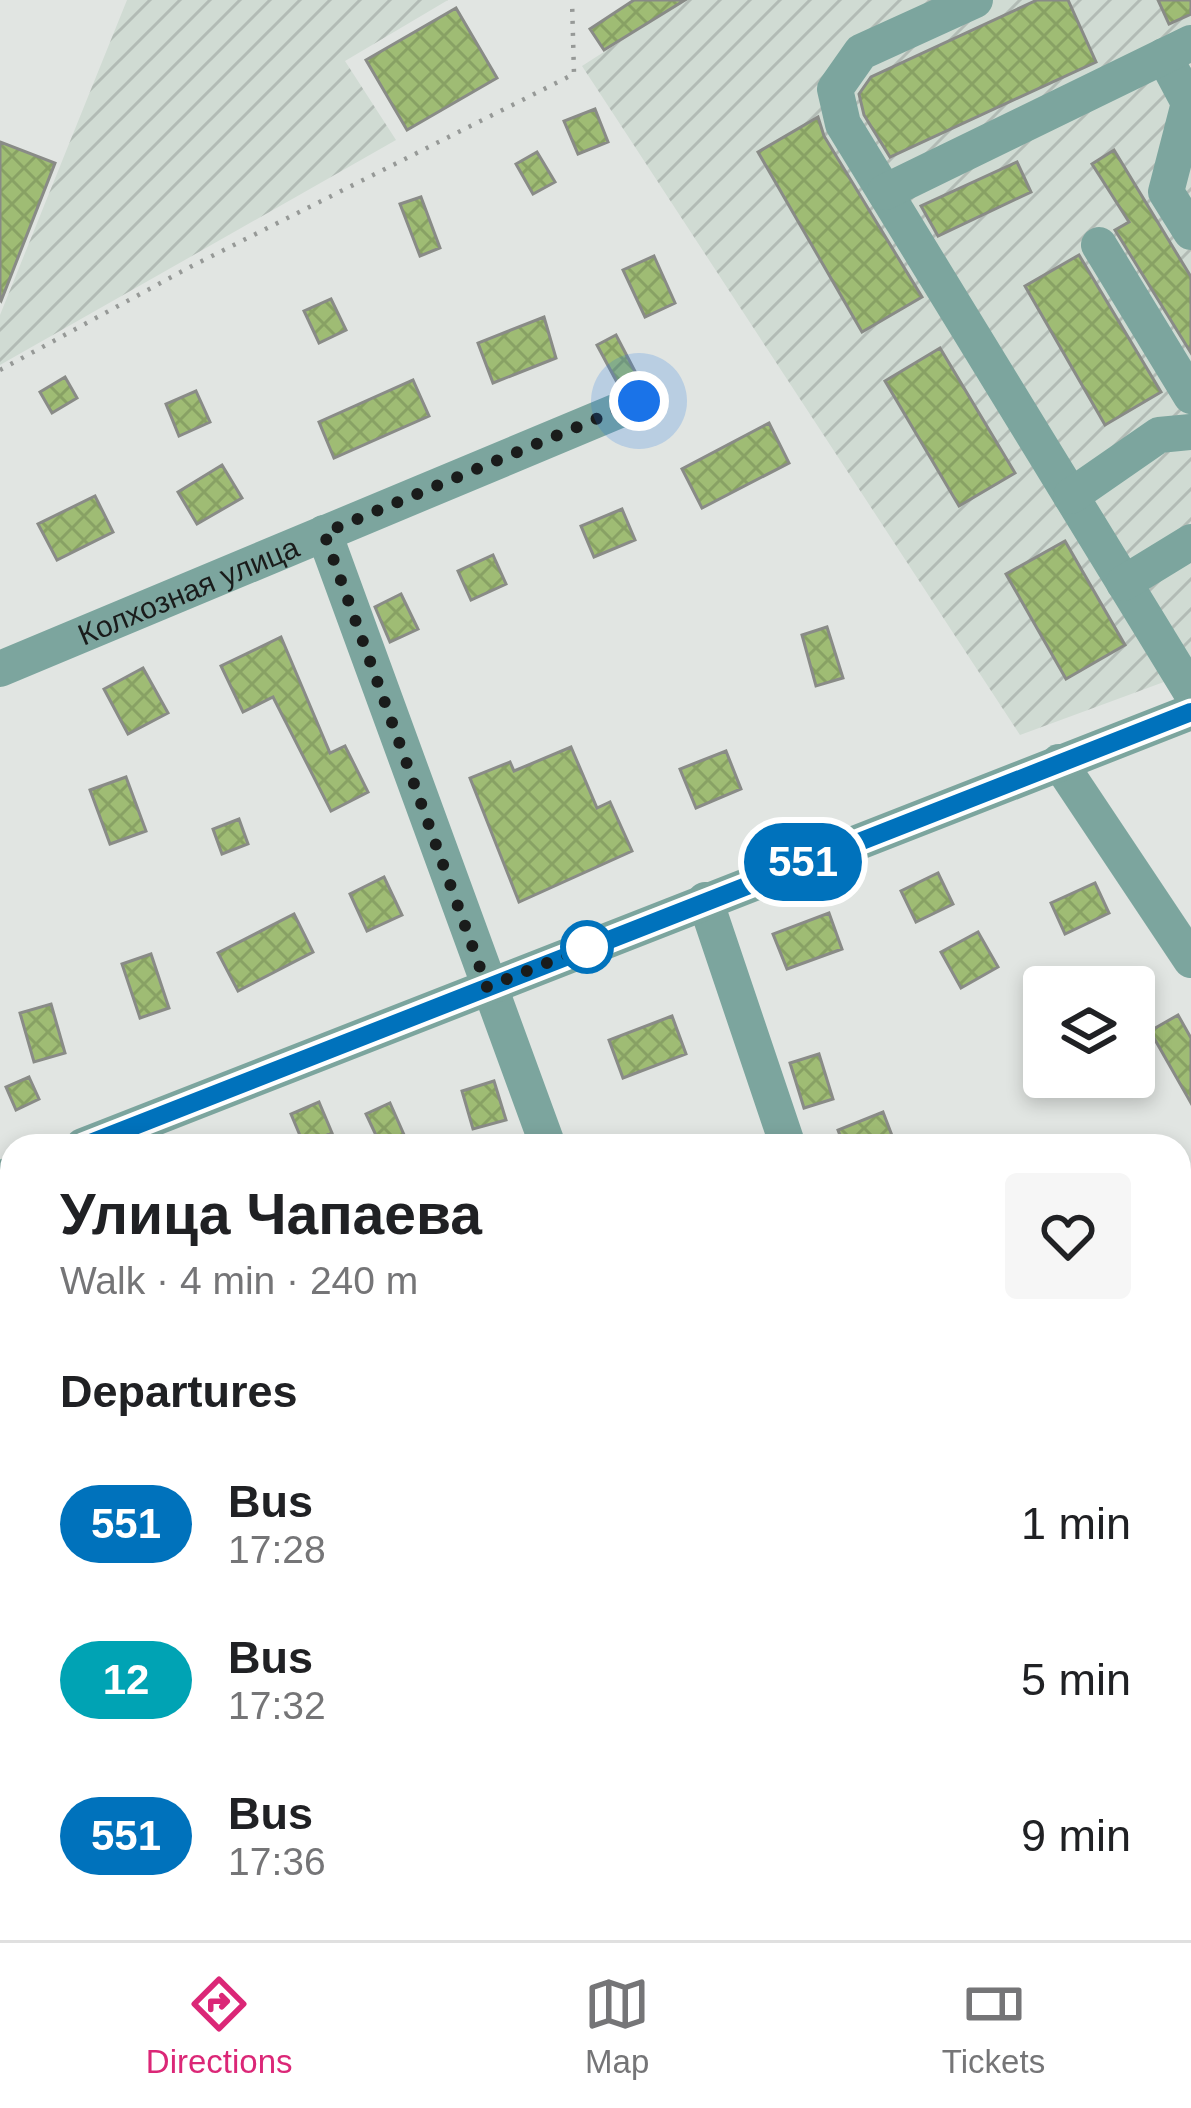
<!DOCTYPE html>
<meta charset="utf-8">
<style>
body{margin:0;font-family:Arial,sans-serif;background:#f6f6f6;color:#202124;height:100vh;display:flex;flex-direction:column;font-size:45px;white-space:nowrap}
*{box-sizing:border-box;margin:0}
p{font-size:39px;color:#757577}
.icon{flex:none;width:66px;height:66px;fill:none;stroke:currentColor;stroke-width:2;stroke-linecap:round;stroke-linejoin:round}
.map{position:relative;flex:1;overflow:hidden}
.details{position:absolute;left:0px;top:1134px;width:1191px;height:807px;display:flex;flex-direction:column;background:#fff;border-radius:36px 36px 0 0;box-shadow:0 6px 18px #0003}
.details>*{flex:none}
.badge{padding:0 24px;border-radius:39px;font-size:42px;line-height:78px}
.fabs{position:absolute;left:1023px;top:966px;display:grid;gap:24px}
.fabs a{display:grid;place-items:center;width:132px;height:132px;border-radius:12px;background:#fff;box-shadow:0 6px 18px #0003;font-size:60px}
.you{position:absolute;width:60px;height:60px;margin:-30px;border:9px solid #fff;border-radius:50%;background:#1a73e8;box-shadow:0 0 0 18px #1a73e833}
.map>.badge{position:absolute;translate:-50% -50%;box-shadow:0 0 0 6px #fff}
h2{padding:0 60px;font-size:45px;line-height:108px}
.round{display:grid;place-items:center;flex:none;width:126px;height:126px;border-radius:12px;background:#f6f6f6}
.summary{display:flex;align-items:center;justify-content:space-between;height:204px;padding:0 60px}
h1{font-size:57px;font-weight:800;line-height:90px}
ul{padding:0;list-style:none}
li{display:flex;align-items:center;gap:36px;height:156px;padding:0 60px}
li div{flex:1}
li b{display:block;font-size:45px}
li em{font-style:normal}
li .badge{min-width:132px;font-weight:700;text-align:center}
.tab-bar{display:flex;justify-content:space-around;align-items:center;height:168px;border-top:3px solid #e0e0e0;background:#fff;font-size:33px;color:#757577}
.tab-bar a{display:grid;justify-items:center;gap:6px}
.tab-bar .current{color:#db2777}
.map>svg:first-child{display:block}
.industrial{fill:url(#industrial-furrows)}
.building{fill:url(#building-cross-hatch);stroke:#898b87;stroke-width:3}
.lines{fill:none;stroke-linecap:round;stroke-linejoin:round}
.path{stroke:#969997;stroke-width:4.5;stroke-dasharray:3 9;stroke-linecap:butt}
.minor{stroke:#7ca59e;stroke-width:36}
.line-casing{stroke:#fff;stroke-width:27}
.line{stroke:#0072bc;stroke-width:18}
.walk{stroke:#1a1c1b;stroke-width:12;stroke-dasharray:0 21.6}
.stop-dot{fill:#fff;stroke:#0072bc;stroke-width:6}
.labels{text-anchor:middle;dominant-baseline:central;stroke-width:9;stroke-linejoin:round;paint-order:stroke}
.street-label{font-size:30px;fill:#1a1c1b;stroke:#eef2ef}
</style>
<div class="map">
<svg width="1191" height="1940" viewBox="0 0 1191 1940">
<defs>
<pattern id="industrial-furrows" width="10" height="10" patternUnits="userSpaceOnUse" patternTransform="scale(3)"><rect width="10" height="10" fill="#d0dbd3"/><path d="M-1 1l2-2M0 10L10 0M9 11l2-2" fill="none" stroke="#b2bbb5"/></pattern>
<pattern id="building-cross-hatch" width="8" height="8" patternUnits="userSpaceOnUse" patternTransform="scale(3)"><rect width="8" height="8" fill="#9fbc74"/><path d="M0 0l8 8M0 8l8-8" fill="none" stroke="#88a164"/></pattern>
</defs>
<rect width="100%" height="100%" fill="#e1e5e2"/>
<path class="industrial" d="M127 0H448L345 61 396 140 0 365V315Z
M685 0H1191V672L1020 735 582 66Z"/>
<path class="building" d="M634 0H685L604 50 590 29Z
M1037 0H1068L1096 62 890 157 864 115 859 94 871 77Z
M1158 0H1191V14L1169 24Z
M456 8 497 78 407 130 366 60Z
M595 109 608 142 578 154 564 121Z
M818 117 824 136 922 297 862 332 758 152Z
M0 142 55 163 1 301 0 300Z
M1114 150 1191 277V353L1115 230 1129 222 1092 164Z
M537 152 555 182 533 194 516 164Z
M1017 162 1031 192 938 236 921 206Z
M421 197 440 248 420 256 400 204Z
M1079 255 1161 392 1105 425 1025 286Z
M654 256 675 303 645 317 623 270Z
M331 299 346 330 319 343 304 311Z
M544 317 556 358 493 383 478 343Z
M616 335 638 377 619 386 597 345Z
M940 348 1015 473 959 506 885 381Z
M65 377 77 398 52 413 40 392Z
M413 380 429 416 334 458 319 422Z
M196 391 210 422 179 436 166 404Z
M769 423 789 463 702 508 682 469Z
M222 465 242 498 197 524 178 492Z
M95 496 113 532 57 560 38 524Z
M622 509 635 540 594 557 581 526Z
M1065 541 1125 645 1066 679 1006 574Z
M493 555 506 584 471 600 458 571Z
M401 594 418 629 390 642 375 607Z
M827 627 843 678 816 686 802 635Z
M281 637 330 753 345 746 368 792 331 811 273 697 243 712 221 666Z
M143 668 168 713 128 734 104 689Z
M571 747 597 808 610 802 632 851 519 902 470 778 510 762 514 771Z
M726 751 741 789 696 808 680 769Z
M126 777 146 831 110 844 90 790Z
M239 819 248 844 222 854 213 829Z
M938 873 953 904 916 922 901 891Z
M384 877 402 915 367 931 350 894Z
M1095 883 1109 913 1065 934 1051 903Z
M829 913 842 949 787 969 773 934Z
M294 914 313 952 238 991 218 953Z
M978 932 998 967 961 988 941 952Z
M151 954 169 1008 140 1018 122 964Z
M51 1004 65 1053 34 1062 20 1013Z
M1178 1015 1191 1038V1103L1150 1031Z
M672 1016 686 1054 623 1078 609 1040Z
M819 1054 833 1099 804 1108 790 1063Z
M29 1077 39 1099 16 1110 6 1087Z
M494 1081 506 1120 473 1129 462 1091Z
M319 1102 332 1133 304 1145 291 1114Z
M390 1103 409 1146H381L366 1114Z
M883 1112 896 1146H844L838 1130Z"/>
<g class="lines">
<path class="path" d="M0 370 190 267 574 74 572 0"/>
<g class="minor">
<path d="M975 0 861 52 835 89 843 124 1191 692"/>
<path d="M1164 56 1189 103 1166 192 1191 232"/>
<path d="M885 192 1191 43"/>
<path d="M1099 245 1191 396"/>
<path d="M1071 496 1159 435 1191 432"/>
<path d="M324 533 548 1146"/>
<path d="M1124 583 1191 542"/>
<path id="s1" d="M0 669 639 402"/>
<path d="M1059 762 1191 960"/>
<path d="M705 900 788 1146"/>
<path d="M83 1146 1191 712"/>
<path d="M0 1179 12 1174"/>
<path d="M1179 1808 1191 1813"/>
<path d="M0 1871 12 1905"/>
<path d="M428 1940 457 1929"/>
</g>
</g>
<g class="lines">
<g class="line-casing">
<path id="line" d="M83 1146 1191 712"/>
</g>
<use href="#line" class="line"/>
<path class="walk" d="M587 947 487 987 324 533 639 401"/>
</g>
<circle class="stop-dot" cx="587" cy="947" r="24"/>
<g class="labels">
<g class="street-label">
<text stroke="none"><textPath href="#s1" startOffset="204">Колхозная улица</textPath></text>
</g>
</g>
</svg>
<div class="fabs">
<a><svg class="icon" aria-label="layers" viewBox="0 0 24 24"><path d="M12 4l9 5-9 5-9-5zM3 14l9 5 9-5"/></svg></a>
</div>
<div class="you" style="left:639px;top:401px"></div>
<b class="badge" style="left:803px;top:862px;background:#0072bc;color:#fff">551</b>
<section class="details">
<div class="summary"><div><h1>Улица Чапаева</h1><p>Walk · 4 min · 240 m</p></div><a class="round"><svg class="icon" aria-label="heart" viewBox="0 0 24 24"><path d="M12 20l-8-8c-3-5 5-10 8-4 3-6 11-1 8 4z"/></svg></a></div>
<h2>Departures</h2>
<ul>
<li><span class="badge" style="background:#0072bc;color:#fff">551</span><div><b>Bus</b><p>17:28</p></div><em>1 min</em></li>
<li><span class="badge" style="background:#00a3b4;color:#fff">12</span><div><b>Bus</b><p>17:32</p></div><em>5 min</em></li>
<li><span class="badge" style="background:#0072bc;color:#fff">551</span><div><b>Bus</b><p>17:36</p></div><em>9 min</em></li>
</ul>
</section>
</div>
<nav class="tab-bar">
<a class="current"><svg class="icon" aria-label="directions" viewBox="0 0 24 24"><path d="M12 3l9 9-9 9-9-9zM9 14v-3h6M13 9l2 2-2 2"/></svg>Directions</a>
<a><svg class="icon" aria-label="map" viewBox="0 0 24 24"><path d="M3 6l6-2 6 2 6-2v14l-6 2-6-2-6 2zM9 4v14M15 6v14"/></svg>Map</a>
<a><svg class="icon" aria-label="tickets" viewBox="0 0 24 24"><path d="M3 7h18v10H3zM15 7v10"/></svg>Tickets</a>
</nav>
